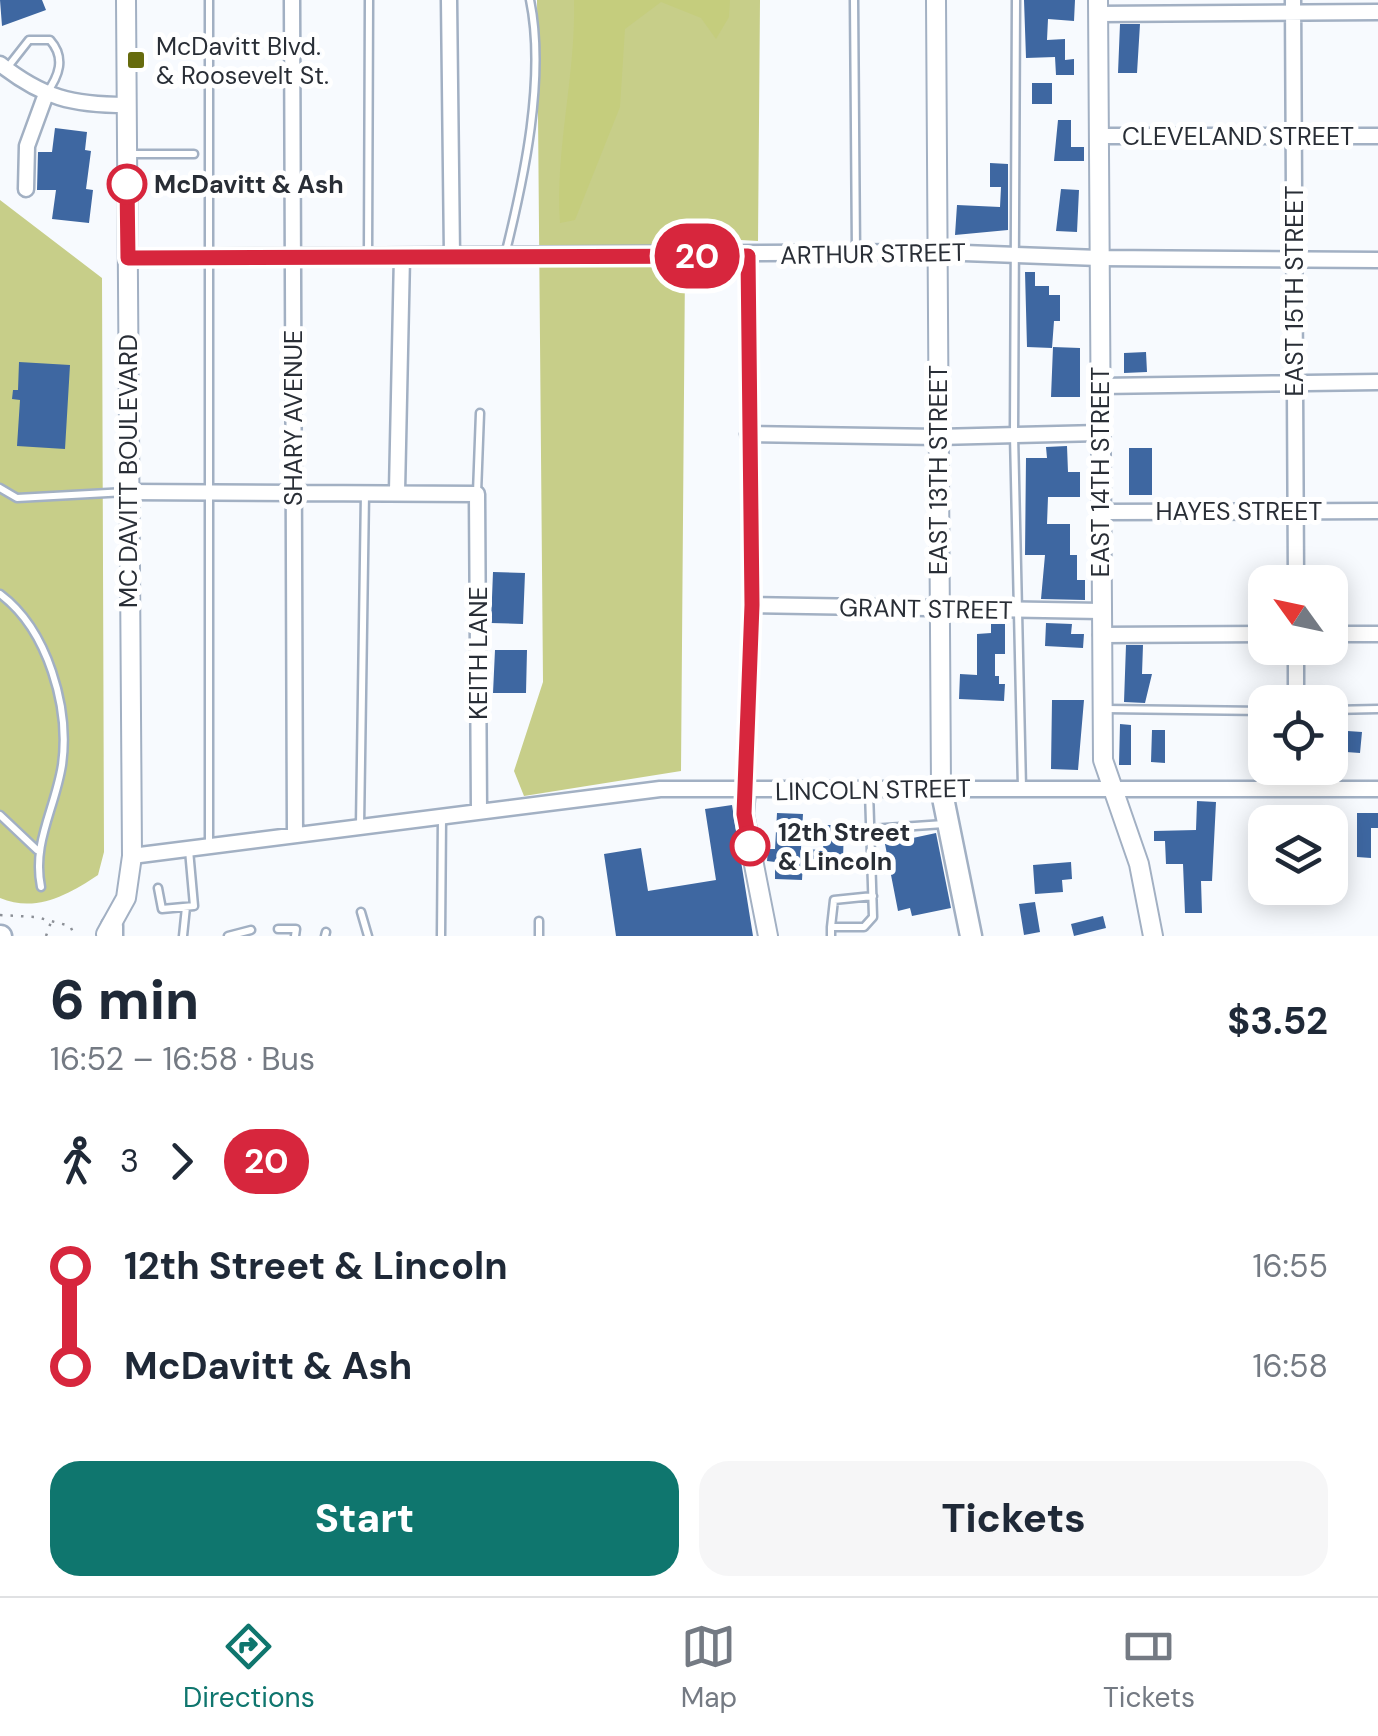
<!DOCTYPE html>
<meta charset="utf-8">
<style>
body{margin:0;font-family:"DM Sans",sans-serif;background:#f6f6f7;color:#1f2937;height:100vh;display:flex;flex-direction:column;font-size:38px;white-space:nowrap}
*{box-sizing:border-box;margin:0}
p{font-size:32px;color:#747a83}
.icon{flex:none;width:55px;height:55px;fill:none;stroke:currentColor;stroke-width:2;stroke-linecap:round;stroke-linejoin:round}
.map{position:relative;height:936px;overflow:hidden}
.sheet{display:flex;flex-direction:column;background:#fff;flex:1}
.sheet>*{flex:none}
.badge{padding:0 20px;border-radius:32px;font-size:35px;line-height:65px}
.needle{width:65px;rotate:303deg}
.fabs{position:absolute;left:1248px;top:565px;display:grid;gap:20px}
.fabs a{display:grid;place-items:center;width:100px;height:100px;border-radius:20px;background:#fff;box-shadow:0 5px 25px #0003;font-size:50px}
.map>.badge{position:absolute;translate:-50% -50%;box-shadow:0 0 0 5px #fff}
.legs{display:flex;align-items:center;gap:15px;height:110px;padding:0 50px;font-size:32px}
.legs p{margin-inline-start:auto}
.summary{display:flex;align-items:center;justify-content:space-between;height:170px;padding:0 50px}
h1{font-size:55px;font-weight:800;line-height:75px}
.action{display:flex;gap:20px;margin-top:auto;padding:20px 50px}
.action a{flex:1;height:115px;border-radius:30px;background:#0f766e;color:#fff;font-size:40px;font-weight:800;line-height:115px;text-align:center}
.action a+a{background:#f6f6f7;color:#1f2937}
ul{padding:0 50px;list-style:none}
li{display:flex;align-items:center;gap:35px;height:100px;font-size:38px}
li i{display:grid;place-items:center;width:15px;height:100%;margin:0 12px;background:currentColor}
li i::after{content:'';width:25px;height:25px;margin:-12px;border:8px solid;border-radius:50%;background:#fff}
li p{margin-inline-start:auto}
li:first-child i{background:linear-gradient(#0000 50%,currentColor 0)}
li:last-child i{background:linear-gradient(currentColor 50%,#0000 0)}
.tabs{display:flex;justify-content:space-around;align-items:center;height:140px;border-top:2px solid #e0e1e3;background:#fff;font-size:28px;color:#747a83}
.tabs a{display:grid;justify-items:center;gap:5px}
.tabs .current{color:#0f766e}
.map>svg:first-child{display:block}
.green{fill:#c7ce89}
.forest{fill:#c5cd7d}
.building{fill:#3e67a1}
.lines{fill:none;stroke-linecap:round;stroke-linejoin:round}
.service-casing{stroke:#a2b0c3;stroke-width:11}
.minor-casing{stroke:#a2b0c3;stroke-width:19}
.tertiary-casing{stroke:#a2b0c3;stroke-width:22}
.secondary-casing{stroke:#a2b0c3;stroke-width:25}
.path{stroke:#8c9097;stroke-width:2.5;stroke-dasharray:2.5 8;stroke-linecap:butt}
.service{stroke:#fff;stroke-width:6}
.minor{stroke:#fff;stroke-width:14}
.tertiary{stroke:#fff;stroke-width:18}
.secondary{stroke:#fff;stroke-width:20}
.line-1-casing{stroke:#fff;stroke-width:22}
.line-1{stroke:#d7263d;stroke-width:15}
.poi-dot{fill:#666b0d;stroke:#fff;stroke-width:4}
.stop-1-dot{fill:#fff;stroke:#d7263d;stroke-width:5}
.labels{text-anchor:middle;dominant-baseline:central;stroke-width:10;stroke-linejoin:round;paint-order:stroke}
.poi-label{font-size:25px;fill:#292e36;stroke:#fff;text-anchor:start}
.street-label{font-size:25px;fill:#292e36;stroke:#fff}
.stop-label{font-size:25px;font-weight:bold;fill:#292e36;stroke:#fff;text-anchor:start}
</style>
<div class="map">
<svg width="1378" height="936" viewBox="0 0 1378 936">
<rect width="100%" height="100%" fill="#f7fafe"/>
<path class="green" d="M537 0H760L758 241 689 237 685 266 681 771 524 796 514 771 543 682Z
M0 200 102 278 104 852 98 875C68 895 36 913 0 898Z"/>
<path class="forest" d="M574 0H730L729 17 716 39 701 18 661 2 625 29 620 107 575 220 560 223C555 149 576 75 574 0Z"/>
<path class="building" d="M0 0H42L46 10 2 26Z
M1024 0H1075L1074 21 1048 19 1047 40 1065 39V60L1074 59V75H1056L1055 57 1026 58Z
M1120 24H1140L1137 73H1118Z
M1032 83H1052V104H1032Z
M1058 120H1071V147H1084V161H1054Z
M55 128 87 132 85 150 91 151 86 189 93 190 89 223 52 219 56 190H37L38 152H52Z
M990 163 1008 164V230L955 235 957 205 1000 207 1001 187H990Z
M1061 189 1079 190 1077 232 1056 231Z
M1025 272H1035V286H1049V295H1060V321H1054L1052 348 1027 347Z
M1053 347 1080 348V397H1051Z
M1146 352 1147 372 1124 373V353Z
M19 362 70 365 65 449 17 446 20 400 12 399 13 390H18Z
M1067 446 1068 472H1080V497H1048L1047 524H1070V555H1077V580H1085V600L1041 599 1045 555H1025L1026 458H1047L1046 447Z
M1129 448H1152V495H1129Z
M493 572 525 573 523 624 491 623Z
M1046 623 1072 624 1071 634H1084L1083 648 1045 646Z
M991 624H1005V654H995V676H999V684H1005L1004 701 959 699 960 674 977 675V634L991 633Z
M1126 645H1143L1142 674H1152L1145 703 1124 702Z
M495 650H527L526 693H493Z
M1052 700H1084L1078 770 1051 769Z
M1120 724 1131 725V765H1119Z
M1152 730H1165V763L1151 762Z
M1333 730 1362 732 1360 753 1332 751Z
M1197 801 1216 802 1212 881H1201L1202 913H1185L1183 864H1166L1165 841H1154V831L1196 830Z
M732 805 753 936H616L604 854 641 848 648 891 716 880 705 809Z
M777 813 803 814 801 849 823 850 824 825H844L843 860 810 859 803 862 802 880 775 879V862L767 861 768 849H775Z
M1357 813H1378V828H1371V858L1357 857Z
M936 833 951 908 912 916 910 908 898 911 885 844Z
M1071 862 1072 879 1062 880 1063 892 1035 894 1033 865Z
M1035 902 1040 932 1024 935 1019 904Z
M1103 916 1106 928 1074 936 1071 924Z"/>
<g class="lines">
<g class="service-casing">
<path id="service" d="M209 0V845
M854 0 856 252
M1016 0 1014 435 1022 788
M7 68 29 40H50C66 58 59 76 46 94
M128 154H194
M368 255 369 0
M505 255C524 179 546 77 530 0
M0 488 17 498 126 492
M477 493 480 413
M0 594C48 630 70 708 62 765 55 809 32 843 41 887
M1106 709 1265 711
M1330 710 1378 709
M0 815 37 850
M360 826 365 493
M871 829 944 824
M158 888 162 909 194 906 189 850
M361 912 368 936
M831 927 834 900 873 896
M278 929H296L295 936
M183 936 186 907
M228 936 251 930
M325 936 326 932
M441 936 442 817
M539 936V921
M831 936V927H864L873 917 869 791"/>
</g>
<g class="minor-casing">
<path id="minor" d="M292 0 295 835
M449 0 452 255
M1293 0 1296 582
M1098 14 1378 12
M0 64C43 98 73 105 126 105
M1098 136H1378
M26 189 27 146 46 94
M128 257 937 252 1099 258 1378 260
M1100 386 1378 382
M748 434 938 437 1100 433
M397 491 402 256
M126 492 477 494 479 811
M1101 512 1378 511
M751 605 1101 611
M1330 634H1378
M1101 635 1265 634
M1296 702V648
M1297 768V789
M746 793 751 605 748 256
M132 856 660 789H1378"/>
</g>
<g class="tertiary-casing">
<path id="tertiary" d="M936 0 941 788
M1098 0 1103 760 1139 864 1153 936
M746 793 744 814 768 936
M106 934 126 898 132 856 126 0"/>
</g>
<g class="secondary-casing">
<path id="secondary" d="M941 788 971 936
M112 926V936
M0 936H1"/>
</g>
<path class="path" d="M0 915 36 917 70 926 75 936
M46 936 51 922"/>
<use href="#service" class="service"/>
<use href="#minor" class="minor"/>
<use href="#tertiary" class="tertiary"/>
<use href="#secondary" class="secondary"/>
</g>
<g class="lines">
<g class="line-1-casing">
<path id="line-1" d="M127 184 128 258 748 256 752 605 744 814 750 846"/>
</g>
<use href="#line-1" class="line-1"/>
</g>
<rect class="poi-dot" x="126" y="50" width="20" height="20" rx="5"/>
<g class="stop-1-dot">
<circle cx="127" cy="184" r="18"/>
<circle cx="750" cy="846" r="18"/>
</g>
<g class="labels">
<g class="poi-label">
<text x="156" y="46">McDavitt Blvd.<tspan x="156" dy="29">&amp; Roosevelt St.</tspan></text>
</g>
<g class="street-label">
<text x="1238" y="136">CLEVELAND STREET</text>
<text transform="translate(873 254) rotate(-1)">ARTHUR STREET</text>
<text transform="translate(1294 291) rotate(-90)">EAST 15TH STREET</text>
<text transform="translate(293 418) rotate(-90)">SHARY AVENUE</text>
<text transform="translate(938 470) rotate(-90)">EAST 13TH STREET</text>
<text transform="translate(128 471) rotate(-90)">MC DAVITT BOULEVARD</text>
<text transform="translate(1100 472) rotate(-90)">EAST 14TH STREET</text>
<text x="1239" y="511">HAYES STREET</text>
<text transform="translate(926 609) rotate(1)">GRANT STREET</text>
<text transform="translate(478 653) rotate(-90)">KEITH LANE</text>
<text transform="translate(873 790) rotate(-1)">LINCOLN STREET</text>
</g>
<g class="stop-label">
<text x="154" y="184">McDavitt &amp; Ash</text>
<text x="778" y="832">12th Street<tspan x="778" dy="29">&amp; Lincoln</tspan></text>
</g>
</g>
</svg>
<div class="fabs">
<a><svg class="needle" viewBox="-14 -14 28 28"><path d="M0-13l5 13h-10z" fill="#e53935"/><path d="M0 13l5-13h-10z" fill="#747a83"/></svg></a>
<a><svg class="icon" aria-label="locate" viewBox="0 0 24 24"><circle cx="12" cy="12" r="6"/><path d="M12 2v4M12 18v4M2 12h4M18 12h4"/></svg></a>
<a><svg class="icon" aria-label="layers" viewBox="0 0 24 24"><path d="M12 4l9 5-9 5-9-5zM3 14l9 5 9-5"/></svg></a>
</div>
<b class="badge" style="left:697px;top:256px;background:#d7263d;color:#fff">20</b>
</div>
<section class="sheet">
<div class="summary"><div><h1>6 min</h1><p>16:52 – 16:58 · Bus</p></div><b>$3.52</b></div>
<div class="legs"><svg class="icon" aria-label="walk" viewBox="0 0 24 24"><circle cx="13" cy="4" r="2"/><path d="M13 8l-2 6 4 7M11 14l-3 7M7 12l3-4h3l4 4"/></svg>3<svg class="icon" aria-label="forward" viewBox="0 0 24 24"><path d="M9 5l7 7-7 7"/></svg><b class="badge" style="background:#d7263d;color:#fff">20</b></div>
<ul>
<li><i style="color:#d7263d"></i><b>12th Street &amp; Lincoln</b><p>16:55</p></li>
<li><i style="color:#d7263d"></i><b>McDavitt &amp; Ash</b><p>16:58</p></li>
</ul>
<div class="action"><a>Start</a><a>Tickets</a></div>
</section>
<nav class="tabs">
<a class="current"><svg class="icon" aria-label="directions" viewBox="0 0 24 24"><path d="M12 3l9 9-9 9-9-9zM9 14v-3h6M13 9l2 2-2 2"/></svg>Directions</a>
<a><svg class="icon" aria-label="map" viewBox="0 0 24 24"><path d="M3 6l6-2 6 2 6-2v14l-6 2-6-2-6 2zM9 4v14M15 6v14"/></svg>Map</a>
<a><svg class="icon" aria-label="tickets" viewBox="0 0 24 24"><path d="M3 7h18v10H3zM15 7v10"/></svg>Tickets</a>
</nav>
